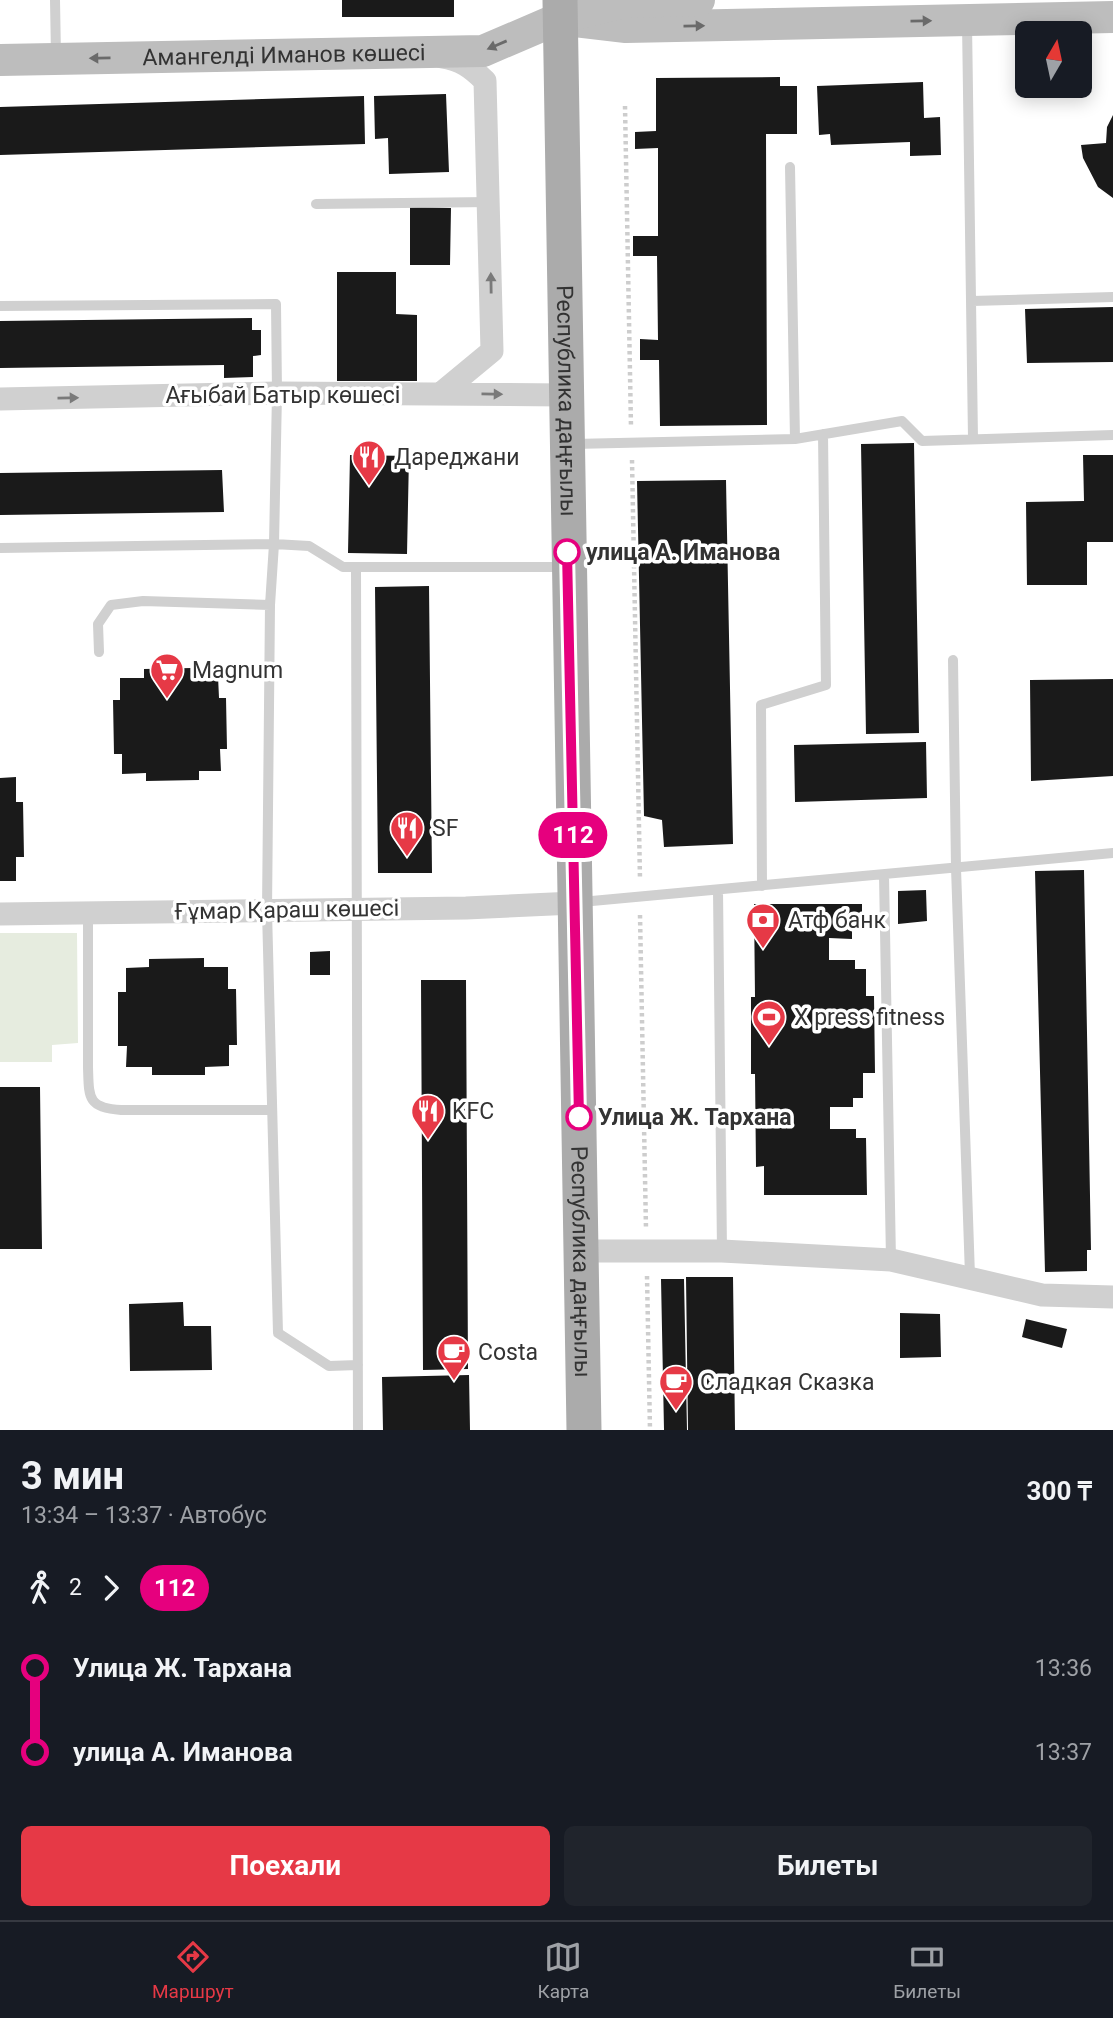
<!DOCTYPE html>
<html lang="ru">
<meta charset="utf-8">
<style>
body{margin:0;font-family:Roboto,sans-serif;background:#20242c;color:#f1f3f6;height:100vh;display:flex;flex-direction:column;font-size:26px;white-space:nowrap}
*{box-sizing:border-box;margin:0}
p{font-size:23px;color:#9ea1a6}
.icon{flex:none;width:38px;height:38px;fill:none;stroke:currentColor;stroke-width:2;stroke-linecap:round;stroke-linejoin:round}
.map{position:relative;height:1430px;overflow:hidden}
.drawer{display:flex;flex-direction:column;background:#171b24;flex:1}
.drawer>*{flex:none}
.badge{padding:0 14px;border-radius:23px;font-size:24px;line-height:46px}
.needle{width:46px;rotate:9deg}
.buttons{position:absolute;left:1015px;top:21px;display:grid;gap:14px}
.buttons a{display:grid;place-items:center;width:77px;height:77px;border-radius:10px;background:#171b24;box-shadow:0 4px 18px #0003;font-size:35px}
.map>.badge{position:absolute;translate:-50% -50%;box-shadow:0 0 0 4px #fff}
.legs{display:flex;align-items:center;gap:10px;height:77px;padding:0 21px;font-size:23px}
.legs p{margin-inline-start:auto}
.summary{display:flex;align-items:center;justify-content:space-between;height:119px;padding:0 21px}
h1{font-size:38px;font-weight:700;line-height:52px}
.cta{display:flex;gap:14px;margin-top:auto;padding:14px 21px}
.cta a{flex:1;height:80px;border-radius:10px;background:#e63946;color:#fff;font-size:28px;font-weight:700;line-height:80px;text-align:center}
.cta a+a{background:#20242c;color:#f1f3f6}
ul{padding:0 21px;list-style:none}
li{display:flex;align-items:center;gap:24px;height:84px;font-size:26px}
li i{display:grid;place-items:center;width:10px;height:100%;margin:0 9px;background:currentColor}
li i::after{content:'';width:18px;height:18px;margin:-9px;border:5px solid;border-radius:50%;background:#171b24}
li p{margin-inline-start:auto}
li:first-child i{background:linear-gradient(#0000 50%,currentColor 0)}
li:last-child i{background:linear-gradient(currentColor 50%,#0000 0)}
.tab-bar{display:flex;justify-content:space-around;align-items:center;height:98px;border-top:2px solid #363941;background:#171b24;font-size:19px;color:#9ea1a6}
.tab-bar a{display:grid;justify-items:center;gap:4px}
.tab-bar .selected{color:#e63946}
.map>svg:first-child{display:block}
.green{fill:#e6ecdf}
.building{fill:#1a1a1a}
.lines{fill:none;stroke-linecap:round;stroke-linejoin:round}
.path{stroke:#cdcdcd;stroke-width:4.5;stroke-dasharray:3.5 3.5;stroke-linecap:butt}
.lane{stroke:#d0d0d0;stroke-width:10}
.street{stroke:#d0d0d0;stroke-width:23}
.secondary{stroke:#bdbdbd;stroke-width:32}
.primary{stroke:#ababab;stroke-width:35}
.oneway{fill:#6a6a6a}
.oneway2{fill:#7a7a7a}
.line-1-casing{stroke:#fff;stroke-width:16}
.line-1{stroke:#e6007e;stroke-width:10}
.stop-1-dot{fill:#fff;stroke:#e6007e;stroke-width:3.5}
.labels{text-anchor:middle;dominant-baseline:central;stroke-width:7;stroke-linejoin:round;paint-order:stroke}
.street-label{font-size:23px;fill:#333;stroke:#fff}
.poi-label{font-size:23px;fill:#333;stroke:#fff;text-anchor:start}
.stop-label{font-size:23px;font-weight:bold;fill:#333;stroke:#fff;text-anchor:start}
</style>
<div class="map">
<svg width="1113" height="1430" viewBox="0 0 1113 1430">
<rect width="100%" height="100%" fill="#fff"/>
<path class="green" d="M0 933H77L78 1043 52 1045V1062H0Z"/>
<path class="building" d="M342 0H454V17H342Z
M780 77V86H797V134H766L767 425 660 426 659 360H640V339L658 340 657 256H633V236H658V148L635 149V132L656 131V78Z
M923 82 924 118 940 117 941 155 910 156V142L831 145 830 134 819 135 817 86Z
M446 94 449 172 389 174 388 138 375 139 374 96Z
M364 96 365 144 0 155V107Z
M1113 115V198L1098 187 1083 158 1081 145 1106 143 1107 127Z
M410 207 451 208 450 265H410Z
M337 272H396V314L417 315V381H337Z
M1113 307V362L1027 363 1025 309Z
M252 318V330H261V355L253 356V377L224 378V365L0 368V321Z
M914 443 919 733 866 734 861 444Z
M350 455 409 456 407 554 348 553Z
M1083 455H1113V542H1087V585H1027L1026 502 1084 501Z
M222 470 224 512 0 515V473Z
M726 480 733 844 664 847 662 820 644 816 637 481Z
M429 586 432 873H378L375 587Z
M192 668V677L218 676 219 698H226L227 749H220L221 771H199V780L146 781V773L122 774V754H114L113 700H120V678H144V669Z
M1113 679V776L1031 781 1030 680Z
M926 742 927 798 795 802 794 745Z
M16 777V802H23L24 857H16V881H0V778Z
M1084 870 1091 1250H1087V1271L1045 1272 1035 871Z
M926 890 927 921 898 924V891Z
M754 904H862V930H852V939L829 938V960H855V969H866V996H874L875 1073H863V1098H853V1107H830V1129H856V1138H866L867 1195H764V1166L756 1167 755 1074H751V997H755Z
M330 951V975H310V952Z
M204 958V967H228V989H236L237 1045H229V1066L205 1067V1075H152V1067H126L127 1046H118V992H126V968L149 967V959Z
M421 980H466L468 1369 423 1370Z
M0 1087H40L42 1249H0Z
M686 1277H733L735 1430H688Z
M661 1279H684L687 1430H664Z
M183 1302 184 1326H211L212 1370 130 1371 129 1304Z
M900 1313 940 1314 941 1357 900 1358Z
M1026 1319 1067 1329 1062 1348 1022 1337Z
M469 1375 470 1430H383L382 1377Z"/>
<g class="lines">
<path class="path" d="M625 106 631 427
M632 460 640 879
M640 915 646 1229
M647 1276 650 1430"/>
<path class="lane" d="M55 0 56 56
M967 23 973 439
M790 167 795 439
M316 204 490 202
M972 301 1113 297
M0 306 276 304 277 393 274 544 270 605 267 911 278 1333 329 1366 358 1365
M573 444 795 439 902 421 922 441 1113 435
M0 548 274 544 309 546 343 567H565
M356 567 358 1430
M99 652 98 624 111 605 143 601 270 605
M953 660 956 868 970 1276
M884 875 891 1260
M762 886 761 705 826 685 823 434
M718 890 722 1251
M581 902 1113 853
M88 913V1067C89 1097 87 1108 121 1110H272"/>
<path class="street" d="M440 394 492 351 485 81C471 67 461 60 442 57
M0 399 277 393 565 395
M0 914 466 908 574 903
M580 1251H722L891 1260 1042 1295 1113 1297"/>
<g class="secondary">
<path d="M575 21 626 27 1113 17"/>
<path id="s1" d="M0 60 483 51 560 18 626 2 699 0"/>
</g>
<path class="primary" id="s2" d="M560 0 584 1430"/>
</g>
<defs><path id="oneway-solid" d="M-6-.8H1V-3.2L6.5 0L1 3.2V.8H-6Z" transform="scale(1.75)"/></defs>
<g class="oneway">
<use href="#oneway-solid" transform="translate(921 21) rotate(-1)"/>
<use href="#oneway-solid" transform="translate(694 26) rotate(-1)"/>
<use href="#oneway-solid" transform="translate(497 45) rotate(157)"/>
<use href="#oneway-solid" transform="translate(100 58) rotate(179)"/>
</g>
<g class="oneway2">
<use href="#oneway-solid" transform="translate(491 283) rotate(-91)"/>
<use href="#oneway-solid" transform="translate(492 394) rotate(1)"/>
<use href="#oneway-solid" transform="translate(68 398) rotate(-1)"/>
</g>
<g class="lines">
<g class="line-1-casing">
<path id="line-1" d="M567 552 579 1117"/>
</g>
<use href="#line-1" class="line-1"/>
</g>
<defs>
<g id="restaurant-pin" transform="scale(1.75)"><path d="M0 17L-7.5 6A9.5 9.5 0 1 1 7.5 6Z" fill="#e63946" stroke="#fff"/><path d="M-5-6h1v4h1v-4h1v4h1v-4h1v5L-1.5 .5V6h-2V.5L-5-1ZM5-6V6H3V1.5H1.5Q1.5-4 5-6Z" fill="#fff"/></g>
<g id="supermarket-pin" transform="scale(1.75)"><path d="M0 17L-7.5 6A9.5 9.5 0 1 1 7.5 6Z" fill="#e63946" stroke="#fff"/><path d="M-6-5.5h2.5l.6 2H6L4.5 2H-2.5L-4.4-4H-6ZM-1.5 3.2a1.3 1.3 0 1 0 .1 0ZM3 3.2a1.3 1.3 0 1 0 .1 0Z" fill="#fff"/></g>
<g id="bank-pin" transform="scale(1.75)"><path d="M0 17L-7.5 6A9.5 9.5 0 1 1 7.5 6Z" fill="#e63946" stroke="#fff"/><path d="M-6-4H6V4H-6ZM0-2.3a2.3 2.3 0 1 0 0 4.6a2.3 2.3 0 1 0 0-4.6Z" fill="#fff"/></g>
<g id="stadium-pin" transform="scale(1.75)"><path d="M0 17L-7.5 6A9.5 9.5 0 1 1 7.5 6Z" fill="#e63946" stroke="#fff"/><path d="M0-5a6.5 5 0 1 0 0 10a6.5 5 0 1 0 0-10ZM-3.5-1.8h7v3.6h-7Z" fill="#fff"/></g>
<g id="cafe-pin" transform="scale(1.75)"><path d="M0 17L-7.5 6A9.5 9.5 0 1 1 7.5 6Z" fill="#e63946" stroke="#fff"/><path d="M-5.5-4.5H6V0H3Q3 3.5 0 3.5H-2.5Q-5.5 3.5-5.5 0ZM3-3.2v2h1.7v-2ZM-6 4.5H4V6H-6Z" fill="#fff"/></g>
</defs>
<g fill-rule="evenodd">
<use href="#restaurant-pin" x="369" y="457"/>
<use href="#supermarket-pin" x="167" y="670"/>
<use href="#restaurant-pin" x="407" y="828"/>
<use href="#bank-pin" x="763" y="920"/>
<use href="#stadium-pin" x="769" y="1017"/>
<use href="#restaurant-pin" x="428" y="1111"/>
<use href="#cafe-pin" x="454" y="1352"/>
<use href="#cafe-pin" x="676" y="1382"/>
</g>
<g class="stop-1-dot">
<circle cx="567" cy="552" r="12"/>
<circle cx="579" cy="1117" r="12"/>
</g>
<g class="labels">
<g class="street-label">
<text stroke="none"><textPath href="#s1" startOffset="284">Амангелді Иманов көшесі</textPath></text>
<text x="283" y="395">Ағыбай Батыр көшесі</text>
<text stroke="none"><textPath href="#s2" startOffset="401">Республика даңғылы</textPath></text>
<text transform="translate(287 910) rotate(-1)">Ғұмар Қараш көшесі</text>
<text stroke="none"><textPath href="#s2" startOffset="1262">Республика даңғылы</textPath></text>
</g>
<g class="poi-label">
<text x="394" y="457">Дареджани</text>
<text x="192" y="670">Magnum</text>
<text x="432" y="828">SF</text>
<text x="788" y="920">Атф банк</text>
<text x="794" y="1017">X press fitness</text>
<text x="452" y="1111">KFC</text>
<text x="478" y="1352">Costa</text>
<text x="700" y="1382">Сладкая Сказка</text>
</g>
<g class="stop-label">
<text x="586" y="552">улица А. Иманова</text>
<text x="598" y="1117">Улица Ж. Тархана</text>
</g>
</g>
</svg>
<div class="buttons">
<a><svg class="needle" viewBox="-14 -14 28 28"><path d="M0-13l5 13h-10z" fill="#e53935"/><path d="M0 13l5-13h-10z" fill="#9ea1a6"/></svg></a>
</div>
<b class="badge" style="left:573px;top:835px;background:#e6007e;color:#fff">112</b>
</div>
<section class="drawer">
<div class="summary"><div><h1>3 мин</h1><p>13:34 – 13:37 · Автобус</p></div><b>300 ₸</b></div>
<div class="legs"><svg class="icon" aria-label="walk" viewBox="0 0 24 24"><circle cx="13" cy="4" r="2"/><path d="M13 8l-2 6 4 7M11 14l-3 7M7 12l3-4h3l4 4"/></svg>2<svg class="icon" aria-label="forward" viewBox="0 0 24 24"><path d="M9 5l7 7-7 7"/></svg><b class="badge" style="background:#e6007e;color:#fff">112</b></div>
<ul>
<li><i style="color:#e6007e"></i><b>Улица Ж. Тархана</b><p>13:36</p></li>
<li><i style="color:#e6007e"></i><b>улица А. Иманова</b><p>13:37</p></li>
</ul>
<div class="cta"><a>Поехали</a><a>Билеты</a></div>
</section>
<nav class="tab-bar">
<a class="selected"><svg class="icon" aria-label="directions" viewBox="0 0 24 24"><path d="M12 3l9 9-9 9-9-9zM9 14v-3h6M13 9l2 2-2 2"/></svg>Маршрут</a>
<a><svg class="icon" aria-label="map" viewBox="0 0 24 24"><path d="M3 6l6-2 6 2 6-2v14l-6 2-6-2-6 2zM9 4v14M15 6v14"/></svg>Карта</a>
<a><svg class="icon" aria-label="tickets" viewBox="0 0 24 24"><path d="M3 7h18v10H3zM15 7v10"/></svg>Билеты</a>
</nav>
